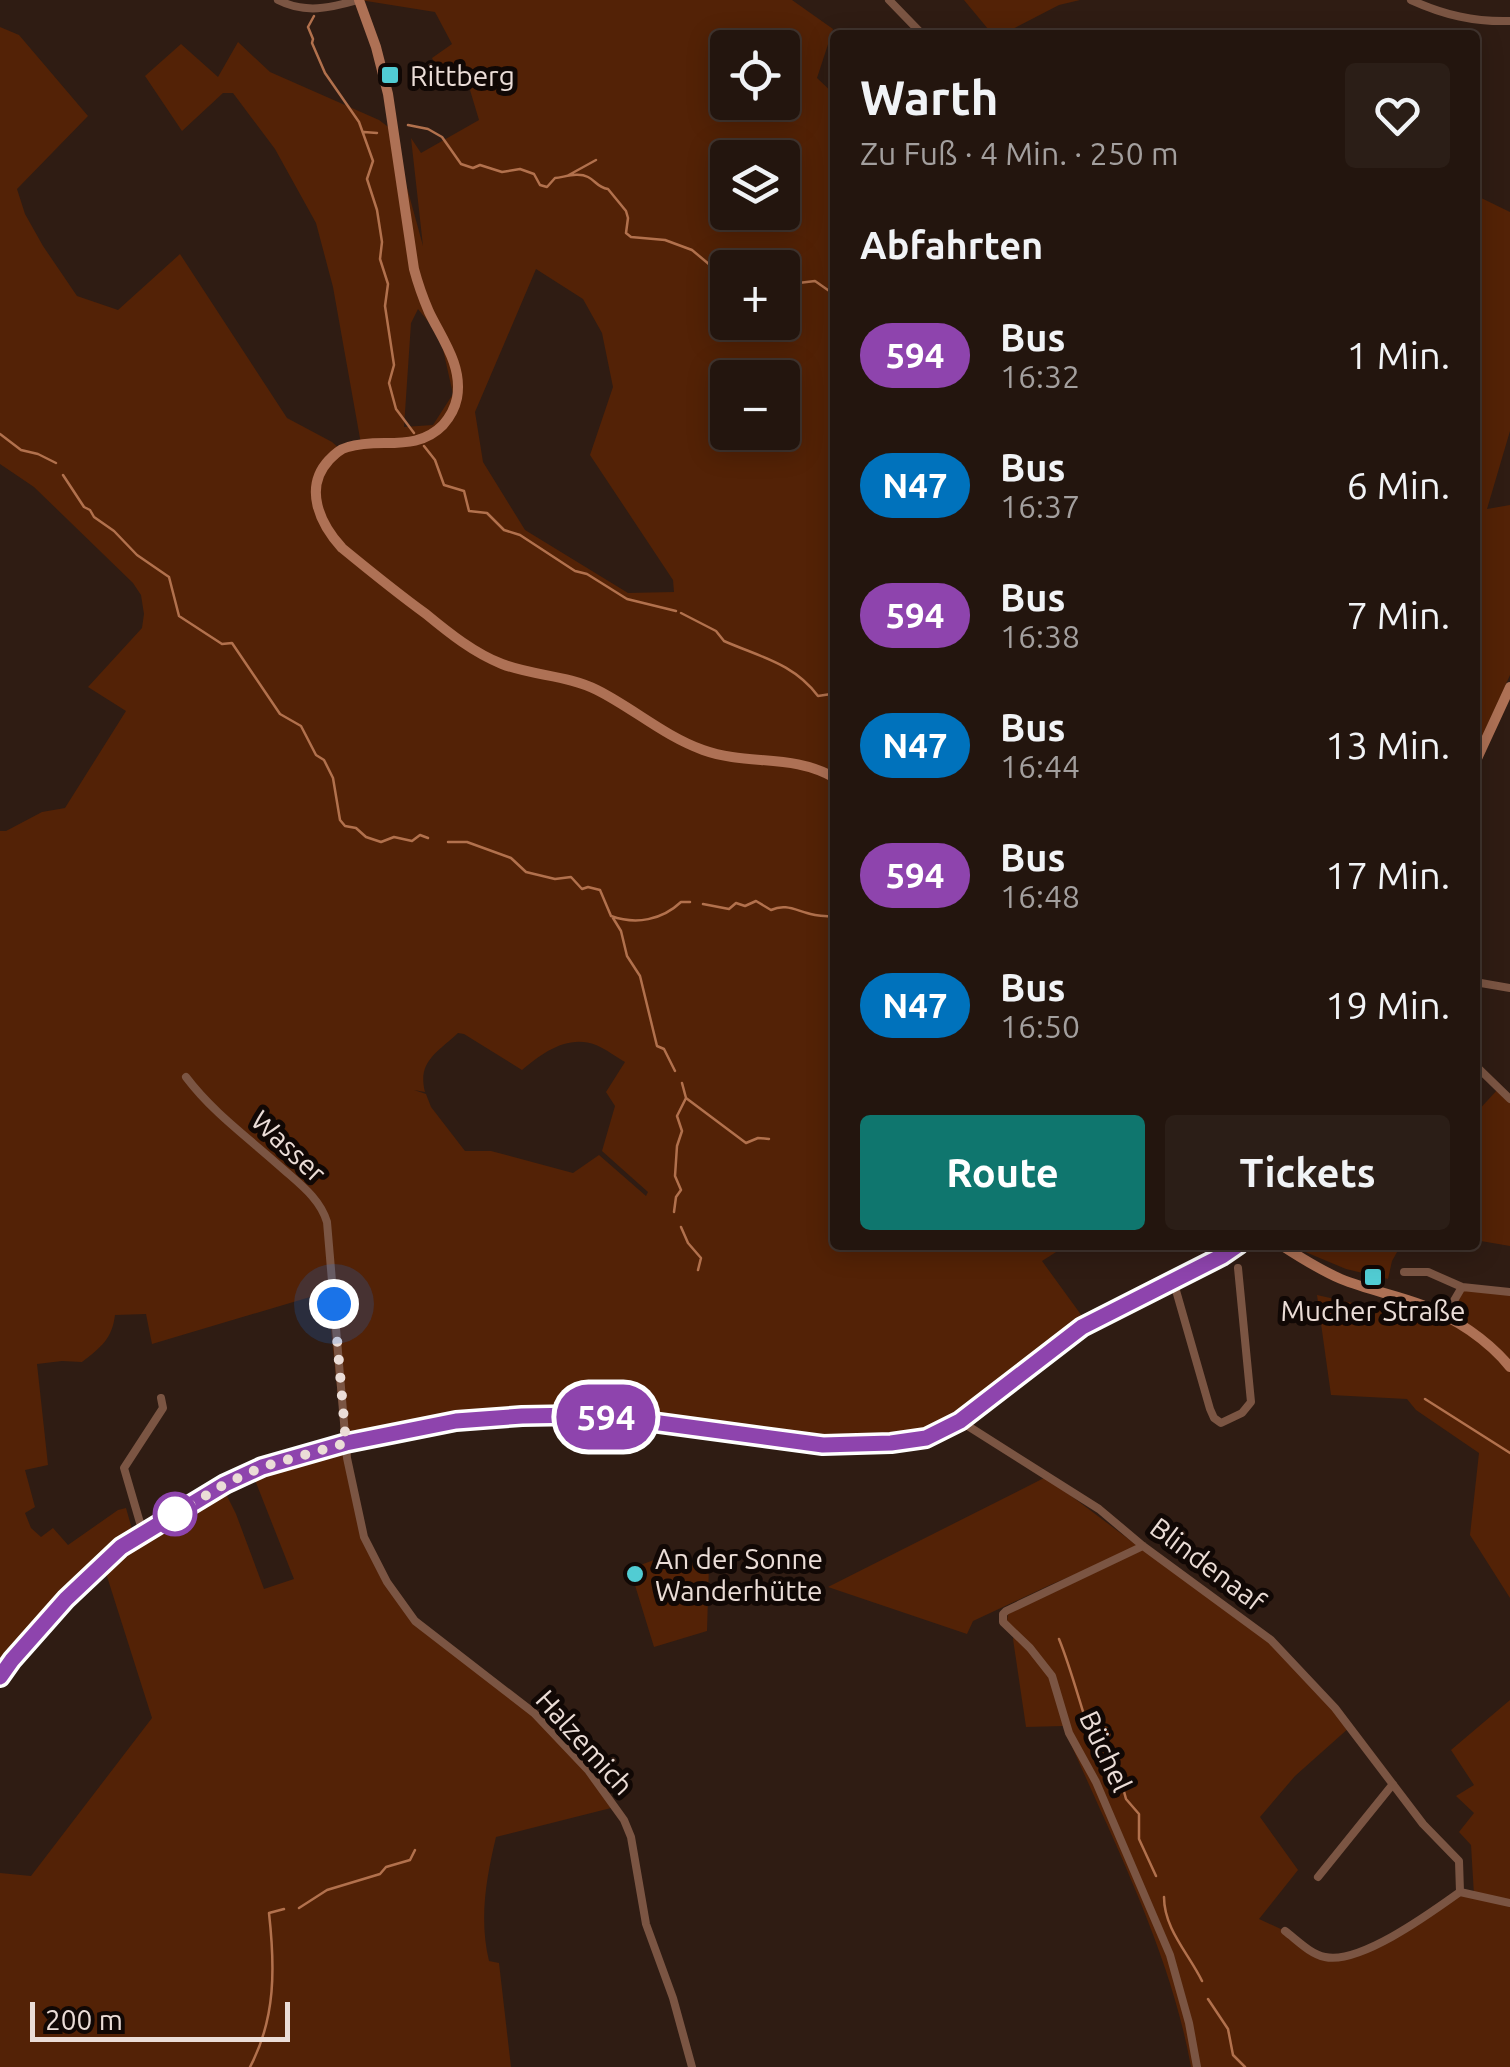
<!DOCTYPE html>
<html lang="de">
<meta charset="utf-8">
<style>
body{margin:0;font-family:Ubuntu,sans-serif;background:#2b1e17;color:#f1f3f6;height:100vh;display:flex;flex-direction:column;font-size:38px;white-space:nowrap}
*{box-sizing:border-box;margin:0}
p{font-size:32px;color:#a39f9e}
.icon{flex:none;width:55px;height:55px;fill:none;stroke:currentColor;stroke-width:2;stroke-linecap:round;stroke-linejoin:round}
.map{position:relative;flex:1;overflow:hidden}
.side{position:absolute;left:830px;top:30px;width:650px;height:1220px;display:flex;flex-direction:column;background:#23150e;border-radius:10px;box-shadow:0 5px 25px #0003,0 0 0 2px #40342e}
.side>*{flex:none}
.badge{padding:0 20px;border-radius:32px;font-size:35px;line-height:65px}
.controls{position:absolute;left:710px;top:30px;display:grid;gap:20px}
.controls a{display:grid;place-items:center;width:90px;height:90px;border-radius:10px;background:#23150e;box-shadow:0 5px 25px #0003,0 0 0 2px #40342e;font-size:50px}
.scale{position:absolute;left:30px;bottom:25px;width:260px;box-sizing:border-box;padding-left:10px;border:5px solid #ebddd7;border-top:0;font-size:28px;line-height:35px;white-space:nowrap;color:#ebddd7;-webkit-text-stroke:8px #110805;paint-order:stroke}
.you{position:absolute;width:50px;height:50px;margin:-25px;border:8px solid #fff;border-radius:50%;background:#1a73e8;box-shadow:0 0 0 15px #1a73e833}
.map>.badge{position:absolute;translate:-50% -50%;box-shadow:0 0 0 5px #fff}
h2{padding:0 30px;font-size:38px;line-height:90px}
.round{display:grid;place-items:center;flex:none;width:105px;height:105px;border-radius:10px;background:#2b1e17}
.summary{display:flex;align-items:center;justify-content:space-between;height:170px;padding:0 30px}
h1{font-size:48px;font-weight:600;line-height:75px}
.cta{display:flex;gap:20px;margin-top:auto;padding:20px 30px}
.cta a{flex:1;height:115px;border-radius:10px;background:#0f766e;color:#fff;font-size:40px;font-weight:600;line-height:115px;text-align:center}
.cta a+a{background:#2b1e17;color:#f1f3f6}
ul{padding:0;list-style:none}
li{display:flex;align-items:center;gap:30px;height:130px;padding:0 30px}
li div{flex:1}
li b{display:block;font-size:38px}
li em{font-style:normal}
li .badge{min-width:110px;font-weight:700;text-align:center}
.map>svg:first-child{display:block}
.green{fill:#532206;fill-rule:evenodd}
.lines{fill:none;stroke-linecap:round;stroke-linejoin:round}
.stream{stroke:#b2714d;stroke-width:2.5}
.street{stroke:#7b5543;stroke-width:8}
.secondary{stroke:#ae7155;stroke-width:10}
.line-casing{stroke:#fff;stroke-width:22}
.line{stroke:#8e44ad;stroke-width:15}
.walk{stroke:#ebddd7;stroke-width:10;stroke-dasharray:0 18}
.poi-dot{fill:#51ccd3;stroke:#110805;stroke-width:4}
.stop-dot{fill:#fff;stroke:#8e44ad;stroke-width:5}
.labels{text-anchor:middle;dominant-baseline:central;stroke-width:10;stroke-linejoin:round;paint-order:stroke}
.poi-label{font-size:28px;fill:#ebddd7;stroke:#110805;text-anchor:start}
.street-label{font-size:28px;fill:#ebddd7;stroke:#110805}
</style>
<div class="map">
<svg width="1510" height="2067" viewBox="0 0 1510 2067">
<rect width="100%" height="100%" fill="#2f1c13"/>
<path class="green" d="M360 0H792L833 29 817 78 835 95V1245H1067L1042 1261 1087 1323 936 1434 851 1445 630 1419 491 1417 347 1443 357 1513 374 1559 415 1621 534 1713 615 1807 496 1837C486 1879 479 1919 489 1961L499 1963 511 2067H0V1873L31 1876 152 1718 104 1567 140 1543 164 1531 184 1518 187 1520 190 1517 188 1514 225 1492 236 1514 264 1589 294 1579 253 1475 282 1465 279 1454 342 1435 327 1292 152 1344 146 1314 115 1315C112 1339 101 1347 82 1362L62 1361 37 1364 48 1465 25 1470 35 1507 25 1513 31 1528 41 1537 53 1528 68 1545 118 1510 126 1508 132 1529 143 1522V1533L98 1567 0 1677V831H6L42 812 65 808 126 711 88 687 142 628 144 614 141 595 133 583 34 487 0 464V27L19 35 88 116 17 189 25 214 43 246 77 296 118 310 180 254 287 418 332 442 341 450 361 444 333 287 316 223 275 149 233 93H223L182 131 145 76 181 44 218 77 238 42 270 72 379 120 391 129 423 246 411 138 421 153 479 120 470 90 439 73 432 58 452 44 435 12ZM728 48H782V102H728ZM728 158H782V212H728ZM728 268H782V322H728ZM536 269 583 299 602 333 613 387 590 455 673 580 674 592 628 593 525 530 483 462 475 412ZM418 309 440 336 453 394 433 425 404 427 411 323ZM728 378H782V432H728ZM458 1033 464 1034 522 1070C542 1053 568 1034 596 1045 606 1049 616 1057 625 1062L606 1092 615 1106 602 1151 648 1192 646 1196 599 1155 573 1173 491 1151H465L431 1107 426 1094 414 1090 425 1092C417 1061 438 1052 458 1033Z
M964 0H1080L1059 5 1001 35H993Z
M1475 195 1510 212V431L1487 509 1510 505V675L1475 753Z
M1499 1088 1510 1099V1246L1475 1240V1114Z
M1301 1245H1401L1392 1261 1388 1279 1346 1269 1303 1251Z
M1462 1287 1510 1292V1598L1470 1535 1479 1453 1416 1410 1407 1399 1331 1395 1317 1295 1375 1308 1422 1305 1445 1316Z
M1046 1477 1139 1547 1050 1585 973 1621 967 1634 828 1587Z
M1142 1550 1262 1633 1350 1727 1295 1776 1260 1817 1298 1870 1259 1919 1283 1930 1309 1950 1341 1957 1388 1940 1460 1892 1474 1895 1471 1845 1459 1832 1474 1813 1456 1796 1474 1785 1451 1750 1510 1700V2067H1191C1170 1949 1110 1835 1063 1726L1026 1727 1013 1639 1016 1631 1007 1621 1008 1614Z
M659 1558 709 1564 707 1631 654 1647 630 1569Z"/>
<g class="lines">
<path class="stream" d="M314 16 308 27 313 39 312 43 325 73 359 122 373 161 367 179 377 210 382 242 380 259 388 284 385 306 394 365 389 383 396 409 414 433
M408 125 428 129 442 137 461 164 473 168 480 165 502 172 520 169 534 174 540 185 547 187 555 178C565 177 578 172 588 177 596 181 597 187 608 189L626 211 628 218 626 233 631 237 665 240 692 250 710 265 728 269
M364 132 377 133
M567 176 596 160
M782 285 815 281 835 295
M0 434 21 450 38 454 56 463
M424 446 435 460 444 485 464 491 469 511 487 513 504 530 520 535 575 571 587 574 627 599 676 611
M63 475 84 507 90 510 94 517 114 531 137 555 169 577 179 616 222 644 232 643 280 714 301 726 316 755 324 760 333 778 340 820 345 826 356 828 366 837 381 842 394 837 412 841 420 835 428 838
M681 613 716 631 724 641C760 657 793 663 818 696L831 694 835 697
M448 842H467L511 858 526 872 555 879 571 877 582 889 588 887 600 890 611 916C636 925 662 920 681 902H690
M703 904 729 909 736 903 745 906 756 901 771 910C784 904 793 909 807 913 815 916 826 916 835 917
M613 918 621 931 627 956 640 976 657 1046 664 1049 675 1071
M682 1083 686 1098 746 1143 758 1138 769 1139
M674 1212 676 1197 681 1190 675 1176 677 1146 682 1131 677 1116 686 1098
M681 1227 688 1243 701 1258 698 1270
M1425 1399 1510 1453
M1059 1639C1076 1681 1084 1724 1102 1765L1119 1773 1126 1799 1139 1814V1839L1156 1876
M1164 1897C1164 1929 1189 1954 1202 1981
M299 1908 327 1890 380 1874 386 1867 410 1860 415 1850
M1208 1999 1228 2029 1233 2055 1245 2067
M250 2067C276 2018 275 1967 269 1913L284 1909"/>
<path class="street" d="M278 0C305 14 330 8 358 0
M889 0 923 35
M1411 0C1444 15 1474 22 1510 21
M1475 982 1510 988
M1475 1065 1510 1099
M186 1077C213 1113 250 1139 283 1169 301 1185 320 1199 327 1222L347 1458 364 1537 387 1582 415 1621 534 1713 588 1770 624 1820 631 1837 646 1924 673 1998 692 2067
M1404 1272H1428L1462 1287
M1173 1280 1210 1409 1214 1418 1221 1423 1242 1413 1251 1402 1238 1268
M1445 1316 1462 1287 1510 1292
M960 1421 1099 1509 1143 1546 1271 1640 1335 1708 1423 1824 1459 1861 1460 1892
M143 1533 124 1468 163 1408 161 1398
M1143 1546 1006 1611 1003 1614V1622L1030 1648 1052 1676 1069 1733 1096 1782 1170 1955 1189 2023 1197 2067
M1318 1877 1393 1784
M1460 1892 1510 1903
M1285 1931C1297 1940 1310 1954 1325 1957 1360 1965 1432 1912 1460 1892"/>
<path class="secondary" d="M359 0 376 47 388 94 414 269C418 284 423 298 429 312 442 339 463 366 457 398 455 408 450 417 443 425 416 453 380 437 348 447 340 449 335 454 329 460 303 488 320 524 342 548 370 571 397 593 426 614 449 633 474 653 502 664 533 676 567 675 597 690 633 708 664 736 703 750 748 766 792 753 835 778
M1475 763 1510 687
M1281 1245C1301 1258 1320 1270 1341 1279 1368 1290 1396 1295 1422 1305 1455 1318 1488 1340 1510 1367
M0 1677 12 1660 65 1599 121 1547 225 1484 262 1467 346 1443 456 1421 522 1416 580 1415 630 1419 823 1445 891 1443 925 1438 960 1421 1082 1327 1222 1257 1239 1245"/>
</g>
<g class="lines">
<g class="line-casing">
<path id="line" d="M0 1677 12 1660 66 1599 121 1547 225 1484 262 1467 346 1443 456 1421 522 1416 580 1415 630 1419 823 1445 891 1443 926 1438 960 1421 1082 1327 1222 1256 1238 1245"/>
</g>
<use href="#line" class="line"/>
<path class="walk" d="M175 1514 225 1484 262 1467 346 1443 334 1304"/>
</g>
<g class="poi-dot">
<rect x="380" y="65" width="20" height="20" rx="5"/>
<rect x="1363" y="1267" width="20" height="20" rx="5"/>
<circle cx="635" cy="1574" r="10"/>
</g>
<circle class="stop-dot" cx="175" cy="1514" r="20"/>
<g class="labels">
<g class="poi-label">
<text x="410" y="75">Rittberg</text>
<text x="1373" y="1310" text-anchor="middle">Mucher Straße</text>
<text x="655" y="1558">An der Sonne<tspan x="655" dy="32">Wanderhütte</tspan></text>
</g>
<g class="street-label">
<text transform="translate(289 1146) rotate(43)">Wasser</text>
<text transform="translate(1208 1564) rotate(37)">Blindenaaf</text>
<text transform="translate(585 1742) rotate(48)">Halzemich</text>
<text transform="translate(1106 1751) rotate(65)">Büchel</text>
</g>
</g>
</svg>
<div class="controls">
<a><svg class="icon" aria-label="locate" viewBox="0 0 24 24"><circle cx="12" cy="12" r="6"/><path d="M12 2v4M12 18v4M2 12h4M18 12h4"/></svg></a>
<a><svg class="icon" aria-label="layers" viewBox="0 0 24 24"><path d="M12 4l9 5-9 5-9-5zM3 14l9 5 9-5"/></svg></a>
<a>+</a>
<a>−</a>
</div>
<div class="scale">200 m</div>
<div class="you" style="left:334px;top:1304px"></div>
<b class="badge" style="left:606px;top:1417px;background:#8e44ad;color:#fff">594</b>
<section class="side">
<div class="summary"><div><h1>Warth</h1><p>Zu Fuß · 4 Min. · 250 m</p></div><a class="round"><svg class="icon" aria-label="heart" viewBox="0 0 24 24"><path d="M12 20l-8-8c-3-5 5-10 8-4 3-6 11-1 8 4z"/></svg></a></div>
<h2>Abfahrten</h2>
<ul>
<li><span class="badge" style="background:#8e44ad;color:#fff">594</span><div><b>Bus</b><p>16:32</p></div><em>1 Min.</em></li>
<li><span class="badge" style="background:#0072bc;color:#fff">N47</span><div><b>Bus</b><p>16:37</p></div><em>6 Min.</em></li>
<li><span class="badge" style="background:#8e44ad;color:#fff">594</span><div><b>Bus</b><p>16:38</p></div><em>7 Min.</em></li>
<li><span class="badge" style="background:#0072bc;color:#fff">N47</span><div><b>Bus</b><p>16:44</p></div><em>13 Min.</em></li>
<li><span class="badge" style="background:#8e44ad;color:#fff">594</span><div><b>Bus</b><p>16:48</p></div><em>17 Min.</em></li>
<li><span class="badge" style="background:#0072bc;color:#fff">N47</span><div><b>Bus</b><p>16:50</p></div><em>19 Min.</em></li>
</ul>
<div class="cta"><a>Route</a><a>Tickets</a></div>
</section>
</div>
